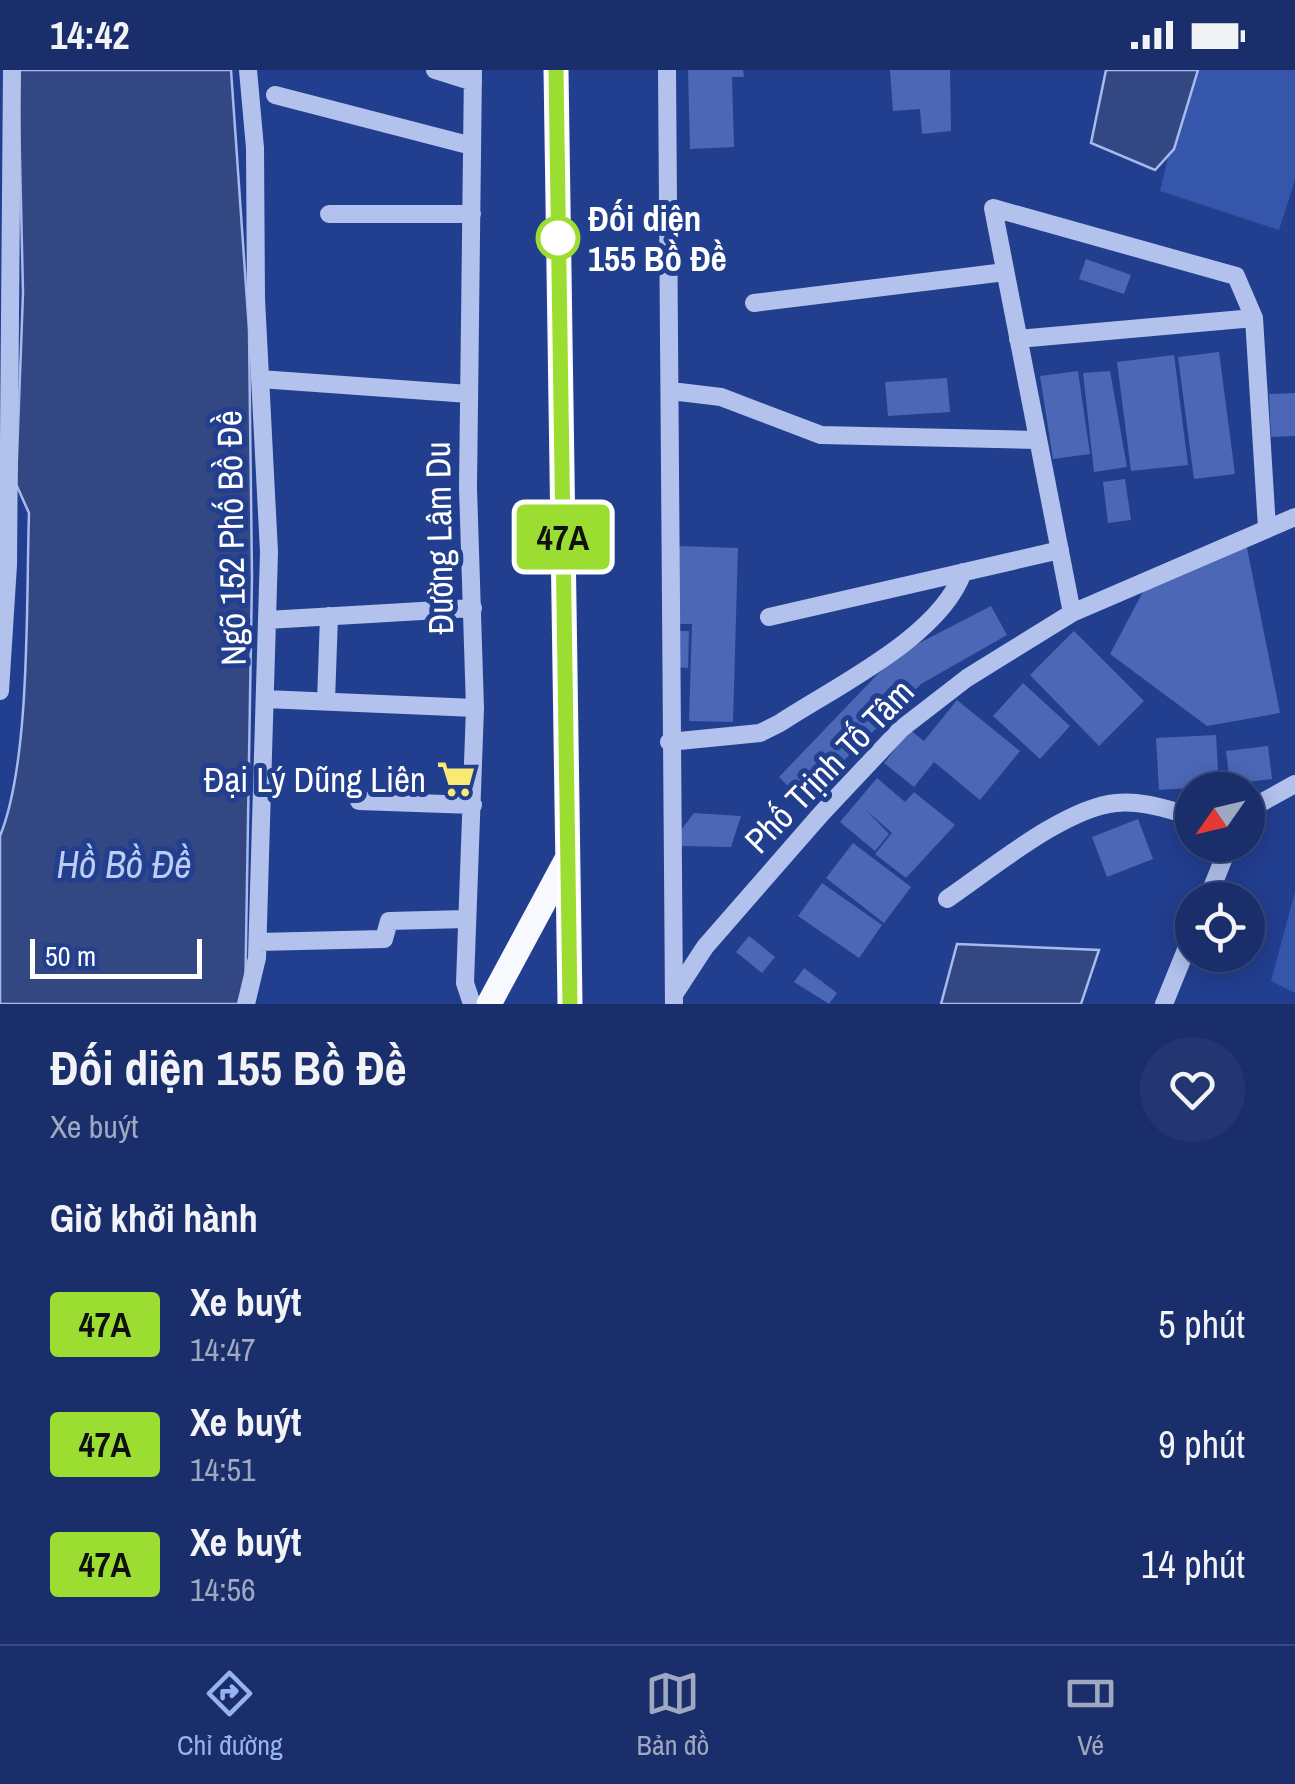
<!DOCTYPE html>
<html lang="vi">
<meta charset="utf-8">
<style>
body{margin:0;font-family:"Archivo Narrow",sans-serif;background:#233671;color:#f1f3f6;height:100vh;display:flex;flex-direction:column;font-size:38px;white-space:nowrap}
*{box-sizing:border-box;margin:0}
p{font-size:32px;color:#9fa8c1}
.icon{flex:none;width:55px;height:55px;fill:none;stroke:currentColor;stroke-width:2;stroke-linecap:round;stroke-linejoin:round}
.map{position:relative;height:934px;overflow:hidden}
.side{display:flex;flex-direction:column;background:#1a2e6b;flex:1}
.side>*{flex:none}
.badge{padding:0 20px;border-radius:8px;font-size:35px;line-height:65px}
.needle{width:65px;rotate:236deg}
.controls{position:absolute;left:1175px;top:702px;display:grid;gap:20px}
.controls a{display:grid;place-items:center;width:90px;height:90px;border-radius:50%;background:#1a2e6b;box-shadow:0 5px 25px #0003,0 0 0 2px #384a7e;font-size:50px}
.scale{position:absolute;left:30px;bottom:25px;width:172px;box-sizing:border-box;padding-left:10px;border:5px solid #fff;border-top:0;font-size:28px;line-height:35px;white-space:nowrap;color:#fff;-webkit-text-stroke:8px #223e8f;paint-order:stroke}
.map>.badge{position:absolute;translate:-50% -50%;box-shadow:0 0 0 5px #fff}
h2{padding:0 50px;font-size:38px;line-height:90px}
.round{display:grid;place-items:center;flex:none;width:105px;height:105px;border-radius:52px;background:#233671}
.head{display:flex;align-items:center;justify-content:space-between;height:170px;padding:0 50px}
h1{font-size:48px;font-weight:700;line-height:75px}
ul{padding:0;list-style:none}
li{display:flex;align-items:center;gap:30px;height:120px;padding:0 50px}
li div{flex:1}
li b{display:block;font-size:38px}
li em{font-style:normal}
li .badge{min-width:110px;font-weight:700;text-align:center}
.status{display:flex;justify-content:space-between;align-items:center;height:70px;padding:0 50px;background:#1a2e6b;direction:ltr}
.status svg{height:28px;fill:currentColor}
.tabs{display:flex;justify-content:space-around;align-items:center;height:140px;border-top:2px solid #384a7e;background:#1a2e6b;font-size:28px;color:#9fa8c1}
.tabs a{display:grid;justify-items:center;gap:5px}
.tabs .current{color:#95b2f1}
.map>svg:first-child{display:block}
.green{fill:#3656ac}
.water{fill:#334783;stroke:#a6baed;stroke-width:2.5}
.building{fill:#4b67b6}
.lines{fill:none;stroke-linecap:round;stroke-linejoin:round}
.minor{stroke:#b2c2ec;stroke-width:18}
.major{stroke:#f7f9ff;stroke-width:25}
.line-casing{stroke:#fff;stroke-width:22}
.line{stroke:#9cdd31;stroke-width:15}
.stop-dot{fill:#fff;stroke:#9cdd31;stroke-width:5}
.labels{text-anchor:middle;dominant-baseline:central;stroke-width:10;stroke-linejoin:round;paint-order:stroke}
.stop-label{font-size:35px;font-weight:bold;fill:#fff;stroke:#223e8f;text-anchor:start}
.street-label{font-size:35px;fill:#fff;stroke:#223e8f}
.poi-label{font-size:35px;fill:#fff;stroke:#223e8f;text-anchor:end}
.water-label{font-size:38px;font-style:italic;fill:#becdf3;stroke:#223e8f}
</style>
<div class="status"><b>14:42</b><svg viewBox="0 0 49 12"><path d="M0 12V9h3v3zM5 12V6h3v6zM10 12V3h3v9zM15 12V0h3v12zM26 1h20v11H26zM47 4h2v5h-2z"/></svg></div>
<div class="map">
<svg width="1295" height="934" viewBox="0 0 1295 934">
<rect width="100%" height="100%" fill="#223e8f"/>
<path class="green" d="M1189 0H1295V110L1279 160 1160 121Z
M1295 822V923L1271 911Z"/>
<path class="water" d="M18 0H231L249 260 252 507 245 934H0V766C31 690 26 530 29 443L16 414 23 223Z
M1106 0H1198L1174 79 1155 100 1091 73Z
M957 874 1099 880 1081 934H941Z"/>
<path class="building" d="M688 0H743L744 7H732L734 77 690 79Z
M890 0H950L951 61 922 64 920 39 893 41Z
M1086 189 1131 205 1124 224 1079 209Z
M1219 282 1235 404 1194 409 1178 287Z
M1174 285 1188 395 1131 401 1117 292Z
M1078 301 1090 384 1053 389 1040 306Z
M1110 301 1127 397 1094 402 1083 303Z
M947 308 950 342 888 346 885 312Z
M1295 323V366L1271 367 1269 324Z
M1125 409 1131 450 1108 453 1103 412Z
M1246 473 1280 643 1207 656 1110 584 1146 516Z
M678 476 738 478 733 652 689 651 692 554H675Z
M991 536 1007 565 921 614 803 731 779 707 896 585Z
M674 561H689L688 598 673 597Z
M1074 561 1144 631 1099 676 1030 605Z
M1023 613 1070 656 1040 689 993 646Z
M957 630 1020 681 980 730 934 692 914 717 884 693 910 660 924 671Z
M1216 665 1219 716 1159 720 1156 668Z
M1268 676 1272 709 1230 714 1226 681Z
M877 708 905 732 914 722 955 755 906 808 875 784 892 763 866 740 889 764 875 781 840 752Z
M694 743 741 746 731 777 681 776V760Z
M1138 749 1153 789 1107 807 1092 767Z
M853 773 911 817 884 853 826 808Z
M822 813 882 855 859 888 798 846Z
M749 866 775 887 762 903 736 882Z
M804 898 837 923 829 934 794 912Z"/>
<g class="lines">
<path class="minor" d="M435 0 473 12
M667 0 674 934
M275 25 472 76
M329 144H472
M754 233 1005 202
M1018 269 1254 248
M260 309 469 324
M671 321 721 327 821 365 1036 370
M1072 543 993 138 1236 206 1254 248 1267 458
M769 547 1060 480
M267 550 473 538
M0 621 8 495 12 0
M265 629 475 638
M326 631 329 546
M669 672 760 663 780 653C836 616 940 567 963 502
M359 731 473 735
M1248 740 1295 714
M947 829C990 800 1064 738 1116 733 1141 730 1169 740 1192 746
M1207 830 1229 775
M258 872 384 869 389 851 466 849
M675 923 705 877 821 744 901 659 967 608 1072 543 1295 447
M246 934 257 888 269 482 256 229 255 78 248 0
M472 934 465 913 475 638 468 418 473 0
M1164 934 1192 865"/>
<path class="major" d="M556 0 570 934
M489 934 567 789"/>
</g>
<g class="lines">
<g class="line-casing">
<path id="line" d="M556 0 570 934"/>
</g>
<use href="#line" class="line"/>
</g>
<defs>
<g id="supermarket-bare" transform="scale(3)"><path d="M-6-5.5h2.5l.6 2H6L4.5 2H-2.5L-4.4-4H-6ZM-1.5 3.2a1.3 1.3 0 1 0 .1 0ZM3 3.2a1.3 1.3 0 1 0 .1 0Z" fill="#f8ea74" stroke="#223e8f" stroke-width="2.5" paint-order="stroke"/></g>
</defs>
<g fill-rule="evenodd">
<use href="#supermarket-bare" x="456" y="709"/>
</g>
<circle class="stop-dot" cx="558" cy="168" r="20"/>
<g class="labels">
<g class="stop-label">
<text x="588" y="148">Đối diện<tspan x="588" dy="40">155 Bồ Đề</tspan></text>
</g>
<g class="street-label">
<text transform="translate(231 468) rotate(-91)">Ngõ 152 Phố Bồ Đề</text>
<text transform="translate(439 468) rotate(-91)">Đường Lâm Du</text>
<text transform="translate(829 696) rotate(-46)">Phố Trịnh Tố Tâm</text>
</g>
<g class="poi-label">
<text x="426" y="709">Đại Lý Dũng Liên</text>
</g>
<g class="water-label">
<text x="124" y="794">Hồ Bồ Đề</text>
</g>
</g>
</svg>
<div class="controls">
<a><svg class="needle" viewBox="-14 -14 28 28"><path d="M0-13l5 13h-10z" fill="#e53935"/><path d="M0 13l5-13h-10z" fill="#9fa8c1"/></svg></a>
<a><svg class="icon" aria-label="locate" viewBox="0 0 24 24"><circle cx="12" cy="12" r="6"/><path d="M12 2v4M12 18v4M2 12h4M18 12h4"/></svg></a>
</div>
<div class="scale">50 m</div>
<b class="badge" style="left:563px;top:467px;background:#9cdd31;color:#111">47A</b>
</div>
<section class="side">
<div class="head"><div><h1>Đối diện 155 Bồ Đề</h1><p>Xe buýt</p></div><a class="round"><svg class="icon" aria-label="heart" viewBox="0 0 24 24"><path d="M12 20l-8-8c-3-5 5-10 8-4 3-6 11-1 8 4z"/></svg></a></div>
<h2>Giờ khởi hành</h2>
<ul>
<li><span class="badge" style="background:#9cdd31;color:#111">47A</span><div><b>Xe buýt</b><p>14:47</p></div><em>5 phút</em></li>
<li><span class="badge" style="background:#9cdd31;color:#111">47A</span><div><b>Xe buýt</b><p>14:51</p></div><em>9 phút</em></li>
<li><span class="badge" style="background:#9cdd31;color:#111">47A</span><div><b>Xe buýt</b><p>14:56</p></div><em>14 phút</em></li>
</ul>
</section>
<nav class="tabs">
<a class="current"><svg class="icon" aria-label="directions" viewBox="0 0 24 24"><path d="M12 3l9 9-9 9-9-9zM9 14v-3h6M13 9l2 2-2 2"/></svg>Chỉ đường</a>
<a><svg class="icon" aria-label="map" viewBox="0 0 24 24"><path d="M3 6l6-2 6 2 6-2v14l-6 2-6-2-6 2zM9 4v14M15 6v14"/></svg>Bản đồ</a>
<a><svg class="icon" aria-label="tickets" viewBox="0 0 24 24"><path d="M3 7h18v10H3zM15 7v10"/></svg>Vé</a>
</nav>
